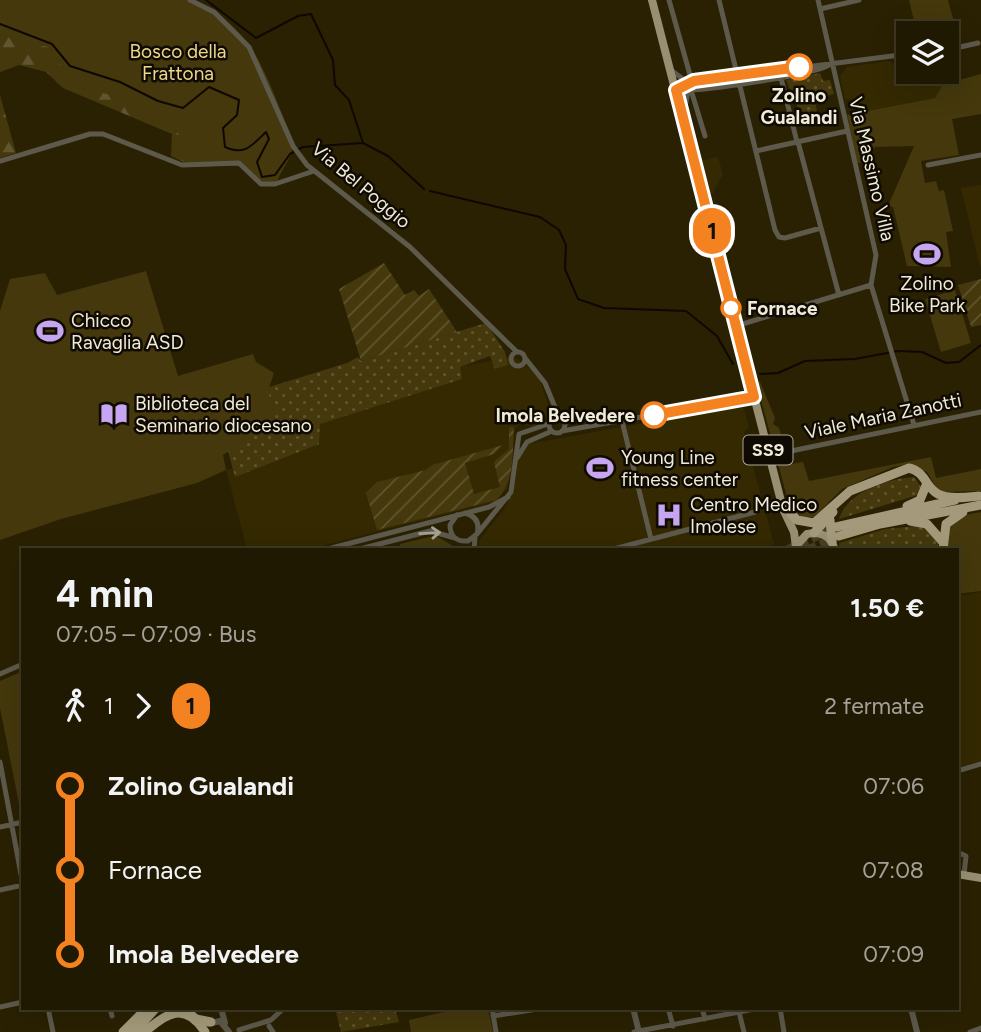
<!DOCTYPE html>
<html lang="it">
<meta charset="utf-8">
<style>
body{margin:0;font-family:Figtree,sans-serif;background:#28220c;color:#f1f3f6;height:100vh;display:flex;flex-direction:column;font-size:26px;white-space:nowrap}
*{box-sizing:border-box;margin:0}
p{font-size:23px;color:#a2a099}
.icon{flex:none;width:38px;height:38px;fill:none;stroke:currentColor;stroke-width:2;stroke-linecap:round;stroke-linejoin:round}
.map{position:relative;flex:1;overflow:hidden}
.side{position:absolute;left:21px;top:548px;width:938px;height:462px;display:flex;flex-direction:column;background:#201902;border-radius:0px;box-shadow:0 7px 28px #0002,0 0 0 2px #3d3824}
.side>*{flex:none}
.badge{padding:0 14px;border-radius:23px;font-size:24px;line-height:46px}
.tools{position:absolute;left:896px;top:21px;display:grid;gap:14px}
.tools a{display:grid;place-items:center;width:63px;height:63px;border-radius:0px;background:#201902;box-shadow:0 7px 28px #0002,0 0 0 2px #3d3824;font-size:35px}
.map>.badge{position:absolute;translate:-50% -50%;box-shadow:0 0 0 4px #fff}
.legs{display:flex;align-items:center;gap:10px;height:77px;padding:0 35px;font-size:23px}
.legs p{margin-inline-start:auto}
.headline{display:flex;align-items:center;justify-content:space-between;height:119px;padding:0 35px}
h1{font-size:38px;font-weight:700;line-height:52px}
ul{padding:0 35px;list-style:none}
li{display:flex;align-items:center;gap:24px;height:84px;font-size:26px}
li i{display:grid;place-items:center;width:10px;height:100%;margin:0 9px;background:currentColor}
li i::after{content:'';width:18px;height:18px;margin:-9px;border:5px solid;border-radius:50%;background:#201902}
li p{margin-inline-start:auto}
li:first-child i{background:linear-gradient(#0000 50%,currentColor 0)}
li:last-child i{background:linear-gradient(currentColor 50%,#0000 0)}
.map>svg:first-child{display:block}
.built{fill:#342900}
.grass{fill:url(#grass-dots)}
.forest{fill:url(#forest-firs)}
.park{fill:#44380c}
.garden{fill:url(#garden-furrows)}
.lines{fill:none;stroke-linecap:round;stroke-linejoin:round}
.stream{stroke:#0f0800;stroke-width:2}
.trunk-tunnel{stroke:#483f23;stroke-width:9;stroke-dasharray:9 4.5;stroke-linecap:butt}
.minor{stroke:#5d594b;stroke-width:5}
.tertiary{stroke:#5d594b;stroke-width:6}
.primary{stroke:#988f73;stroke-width:8}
.trunk{stroke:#a49a7b;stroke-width:9}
.oneway{stroke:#a6a292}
.line-1-casing{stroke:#fff;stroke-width:16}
.line-1{stroke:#f58220;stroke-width:10}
.stop-1-dot{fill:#fff;stroke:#f58220;stroke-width:3.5}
.labels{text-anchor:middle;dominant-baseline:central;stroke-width:5;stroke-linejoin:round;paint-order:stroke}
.shield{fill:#0f0b02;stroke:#aca898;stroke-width:2}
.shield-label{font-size:18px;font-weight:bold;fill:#f0ebd9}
.park-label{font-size:19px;fill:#eed78b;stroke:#0f0b02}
.stop-label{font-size:19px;font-weight:bold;fill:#f0ebd9;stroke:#0f0b02}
.street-label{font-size:19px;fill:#f0ebd9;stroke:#0f0b02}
.poi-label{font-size:19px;fill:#f0ebd9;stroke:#0f0b02;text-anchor:start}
</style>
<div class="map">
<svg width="981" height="1032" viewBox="0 0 981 1032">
<defs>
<pattern id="grass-dots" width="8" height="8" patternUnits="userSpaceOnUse" patternTransform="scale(1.75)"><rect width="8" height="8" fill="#44380c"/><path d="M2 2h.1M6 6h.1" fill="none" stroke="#5f552f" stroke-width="1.8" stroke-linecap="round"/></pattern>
<pattern id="forest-firs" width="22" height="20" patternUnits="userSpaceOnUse" patternTransform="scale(1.75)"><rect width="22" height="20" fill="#44380c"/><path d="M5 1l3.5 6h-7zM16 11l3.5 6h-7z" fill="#5f552f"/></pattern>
<pattern id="garden-furrows" width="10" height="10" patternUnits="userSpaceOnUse" patternTransform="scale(1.75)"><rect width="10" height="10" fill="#44380c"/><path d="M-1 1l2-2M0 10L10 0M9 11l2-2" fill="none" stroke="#5f552f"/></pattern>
</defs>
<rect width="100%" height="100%" fill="#2a2103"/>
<path class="built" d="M947 54 950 72 935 98 854 114 851 99H845L840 76 847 67 889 61 895 65 897 60 898 67 908 65V72H947Z
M718 157 723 174 713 193 709 195 700 161Z
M981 185V266L980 267 961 188Z
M515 357 538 375 550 410 542 423 532 427 522 423 515 429 507 489 493 502 310 549H247L226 470 305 449 299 420 435 379 463 366Z
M743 405 749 427 744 433 774 544 764 549 478 550 479 541 505 508 515 484 518 460 528 444Z
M981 592V761L957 768V596Z"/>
<path class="grass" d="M820 73 823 81 830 80 834 94 815 99 817 112 801 115 786 80Z
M486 323 505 352 508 365 495 369 490 356 460 367 462 379 320 424 319 444 235 477 226 443 266 388 347 363 358 357 361 361Z
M914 477 921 487 918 495 839 519C848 491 888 479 914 477Z
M918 526 926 527 938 543 939 549H840L839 543 885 529Z
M335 1008H395L399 1022 341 1032Z"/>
<path class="forest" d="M0 0 287 142 292 153 275 184 236 165 194 167 171 156 172 134 63 88 46 72 19 65 0 72Z
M0 95 16 153 0 158Z"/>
<path class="park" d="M0 0H194C260 31 267 83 295 144L275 184H261L241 161H212L200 157 187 146 170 122 141 115 119 97 79 87 48 47 13 40 0 32Z
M909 0H948L954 22V44L947 45V33H917Z
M958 52 959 80 981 74V114L952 119 959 155 921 161 925 183 936 181 939 191 944 190 953 231 946 232 951 267 907 266 893 207 888 206 914 146 875 147 870 151 871 162 857 163 847 115 935 98 950 72 947 54Z
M146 271 178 376 253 354 256 362 274 373 268 391 276 419 223 455 226 470 197 483 61 519 0 540V311L10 279 45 273 57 295Z
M955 290 971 343 941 352 925 299Z
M756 381 760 382 775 418 773 424 779 428 791 464 803 462 809 481 931 457 936 478 981 469V491L939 492 927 472 909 464 893 467 842 489 814 517H801L788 501Z
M981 512V591L957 594V550H948V529L960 516Z
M429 537H438L458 549H401L400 544Z
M23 671V814H21L0 708V681Z
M462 1008H488L493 1032H411L409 1020Z"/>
<path class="garden" d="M384 263 405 295 414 290 419 296 429 289 457 332 361 361 339 289Z
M981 279V325L971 327 958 285Z
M509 427H514C512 451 516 482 496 500L377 530 366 493 377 482 426 470 432 465 503 445 494 454 465 463 474 494 500 487 494 462 509 449Z"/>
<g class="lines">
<path class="stream" d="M206 0 256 38 298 16 311 14 333 60 335 85 349 100 363 143
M0 24 52 44 70 66 120 82 158 101 183 108 209 87 239 100 237 115 223 128 225 147C245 156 251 146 266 132L269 139 257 162 262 177 275 175 290 154 303 147 363 143 388 156 424 189
M430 191 540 217 559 230 566 245 565 269 578 299 604 308 686 311 717 336 733 364
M760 374 778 373 805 361 855 359 898 351 922 352 946 363 959 362 981 345"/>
<path class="trunk-tunnel" d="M787 550 836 527
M808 550 836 538"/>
<path class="minor" d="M190 0 214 12 249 47 293 146 307 165 410 247 517 352
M669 0 692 82
M719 0 775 230 779 237 785 238 821 228
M818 0 876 255 871 285 914 425
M820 9 859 0
M947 50 978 43
M671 70 688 83
M781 78 797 142
M676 90 694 81 908 54
M676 90C695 93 812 75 829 65
M691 90 705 136
M683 118 688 91
M798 142 839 295
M756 151 847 131
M0 161 90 134H103L182 165 239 163 261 184H275L314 171
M928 165 981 155
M736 326 871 285
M511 359a7 7 0 1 1 14 0a7 7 0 1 1-14 0Z
M525 358 545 383 559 417
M549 425a8 8 0 1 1 16 0a8 8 0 1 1-16 0Z
M622 421 651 539
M562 431 754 397
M791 451 981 412
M517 458 527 442 552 431
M457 515 450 525C450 536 456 542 468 541L477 534C480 523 476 516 465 513
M477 534 511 492 519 434 548 424
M324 550 489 507 508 497
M356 550 430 531 455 538
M474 550 475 537
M610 550 755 512
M0 674 23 664
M0 762 23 885
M957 771 981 764
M0 827 23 822
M957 852 966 856 964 875
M0 890 23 885
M0 1007 23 1002
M48 1008 53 1032
M110 1008 112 1016
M492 1008 496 1032
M668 1008 673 1026
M702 1008 705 1019
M738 1008 744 1032
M780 1008 784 1032
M493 1016 544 1008
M269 1026 273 1032
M239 1030 271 1020 284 1008
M634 1032 760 1008
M970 1032 981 1028"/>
<path class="tertiary" d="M221 1008 225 1023
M633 1008 639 1032
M911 1008 917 1032
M208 1024 220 1021 229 1032"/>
<path class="primary" d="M652 0 783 509 794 532 796 547
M796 546 807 534C820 531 831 536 835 550
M957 874 981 878"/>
<path class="trunk" d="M782 503 797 520 814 523 850 491 909 468C926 472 925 487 938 494 949 500 968 497 979 496
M907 506 920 500 927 483
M830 520 832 542
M910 521 927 524 942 541
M836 527 955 500
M814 533 833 512
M839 536 880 524 981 505
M943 550 946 524 963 512
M183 1008 196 1019 211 1022
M123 1032 147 1008
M134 1032 156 1008
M145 1032C166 1013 185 1001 205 1032"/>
</g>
<defs><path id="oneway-shaft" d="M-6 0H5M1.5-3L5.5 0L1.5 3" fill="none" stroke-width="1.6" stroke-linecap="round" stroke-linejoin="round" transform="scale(1.75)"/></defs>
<use class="oneway" href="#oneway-shaft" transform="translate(430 533) rotate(-3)"/>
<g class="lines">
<g class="line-1-casing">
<path id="line-1" d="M654 415 754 397 676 90 694 81 799 67"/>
</g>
<use href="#line-1" class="line-1"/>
</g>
<defs>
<g id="stadium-bare" transform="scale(2.1)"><path d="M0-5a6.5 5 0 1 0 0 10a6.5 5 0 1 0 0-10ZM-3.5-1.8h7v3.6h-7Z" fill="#c6a6f0" stroke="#0f0b02" stroke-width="2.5" paint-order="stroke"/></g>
<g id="library-bare" transform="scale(2.1)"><path d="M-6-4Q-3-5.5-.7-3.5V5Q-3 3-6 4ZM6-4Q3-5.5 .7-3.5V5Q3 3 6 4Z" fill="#c6a6f0" stroke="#0f0b02" stroke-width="2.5" paint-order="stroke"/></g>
<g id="hospital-bare" transform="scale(2.1)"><path d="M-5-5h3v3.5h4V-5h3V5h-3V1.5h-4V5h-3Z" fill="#c6a6f0" stroke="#0f0b02" stroke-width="2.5" paint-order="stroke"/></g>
</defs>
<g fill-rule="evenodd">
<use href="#stadium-bare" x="927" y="254"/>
<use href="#stadium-bare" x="50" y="331"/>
<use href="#library-bare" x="114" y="414"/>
<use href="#stadium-bare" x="600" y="468"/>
<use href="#hospital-bare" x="669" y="515"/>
</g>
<g class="stop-1-dot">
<circle cx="799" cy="67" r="12"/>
<circle cx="731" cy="308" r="9"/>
<circle cx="654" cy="415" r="12"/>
</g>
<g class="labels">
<rect class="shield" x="743.5" y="435.5" width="49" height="29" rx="5"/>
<g class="shield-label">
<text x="768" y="450">SS9</text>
</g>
<g class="park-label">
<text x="178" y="51">Bosco della<tspan x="178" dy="22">Frattona</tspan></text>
</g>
<g class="stop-label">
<text x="799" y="95">Zolino<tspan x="799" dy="22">Gualandi</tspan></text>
<text x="747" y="308" text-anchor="start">Fornace</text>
<text x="635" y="415" text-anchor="end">Imola Belvedere</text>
</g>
<g class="street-label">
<text transform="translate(872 169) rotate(77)">Via Massimo Villa</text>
<text transform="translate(361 185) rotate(40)">Via Bel Poggio</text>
<text transform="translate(883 416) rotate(-12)">Viale Maria Zanotti</text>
</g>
<g class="poi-label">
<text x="927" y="283" text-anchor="middle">Zolino<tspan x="927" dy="22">Bike Park</tspan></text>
<text x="71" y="320">Chicco<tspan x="71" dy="22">Ravaglia ASD</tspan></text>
<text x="135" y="403">Biblioteca del<tspan x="135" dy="22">Seminario diocesano</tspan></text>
<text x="621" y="457">Young Line<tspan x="621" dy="22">fitness center</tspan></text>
<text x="690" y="504">Centro Medico<tspan x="690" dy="22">Imolese</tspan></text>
</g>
</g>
</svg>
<div class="tools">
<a><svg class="icon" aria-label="layers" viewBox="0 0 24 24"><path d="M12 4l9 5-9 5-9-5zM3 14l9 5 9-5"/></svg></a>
</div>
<b class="badge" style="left:712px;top:231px;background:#f58220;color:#111">1</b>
<section class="side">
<div class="headline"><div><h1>4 min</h1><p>07:05 – 07:09 · Bus</p></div><b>1.50 €</b></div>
<div class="legs"><svg class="icon" aria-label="walk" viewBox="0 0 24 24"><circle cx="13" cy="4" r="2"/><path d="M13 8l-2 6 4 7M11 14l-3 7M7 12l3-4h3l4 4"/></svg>1<svg class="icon" aria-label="forward" viewBox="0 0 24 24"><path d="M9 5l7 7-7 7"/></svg><b class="badge" style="background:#f58220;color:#111">1</b><p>2 fermate</p></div>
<ul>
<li><i style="color:#f58220"></i><b>Zolino Gualandi</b><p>07:06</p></li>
<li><i style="color:#f58220"></i><span>Fornace</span><p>07:08</p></li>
<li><i style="color:#f58220"></i><b>Imola Belvedere</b><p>07:09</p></li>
</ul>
</section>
</div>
